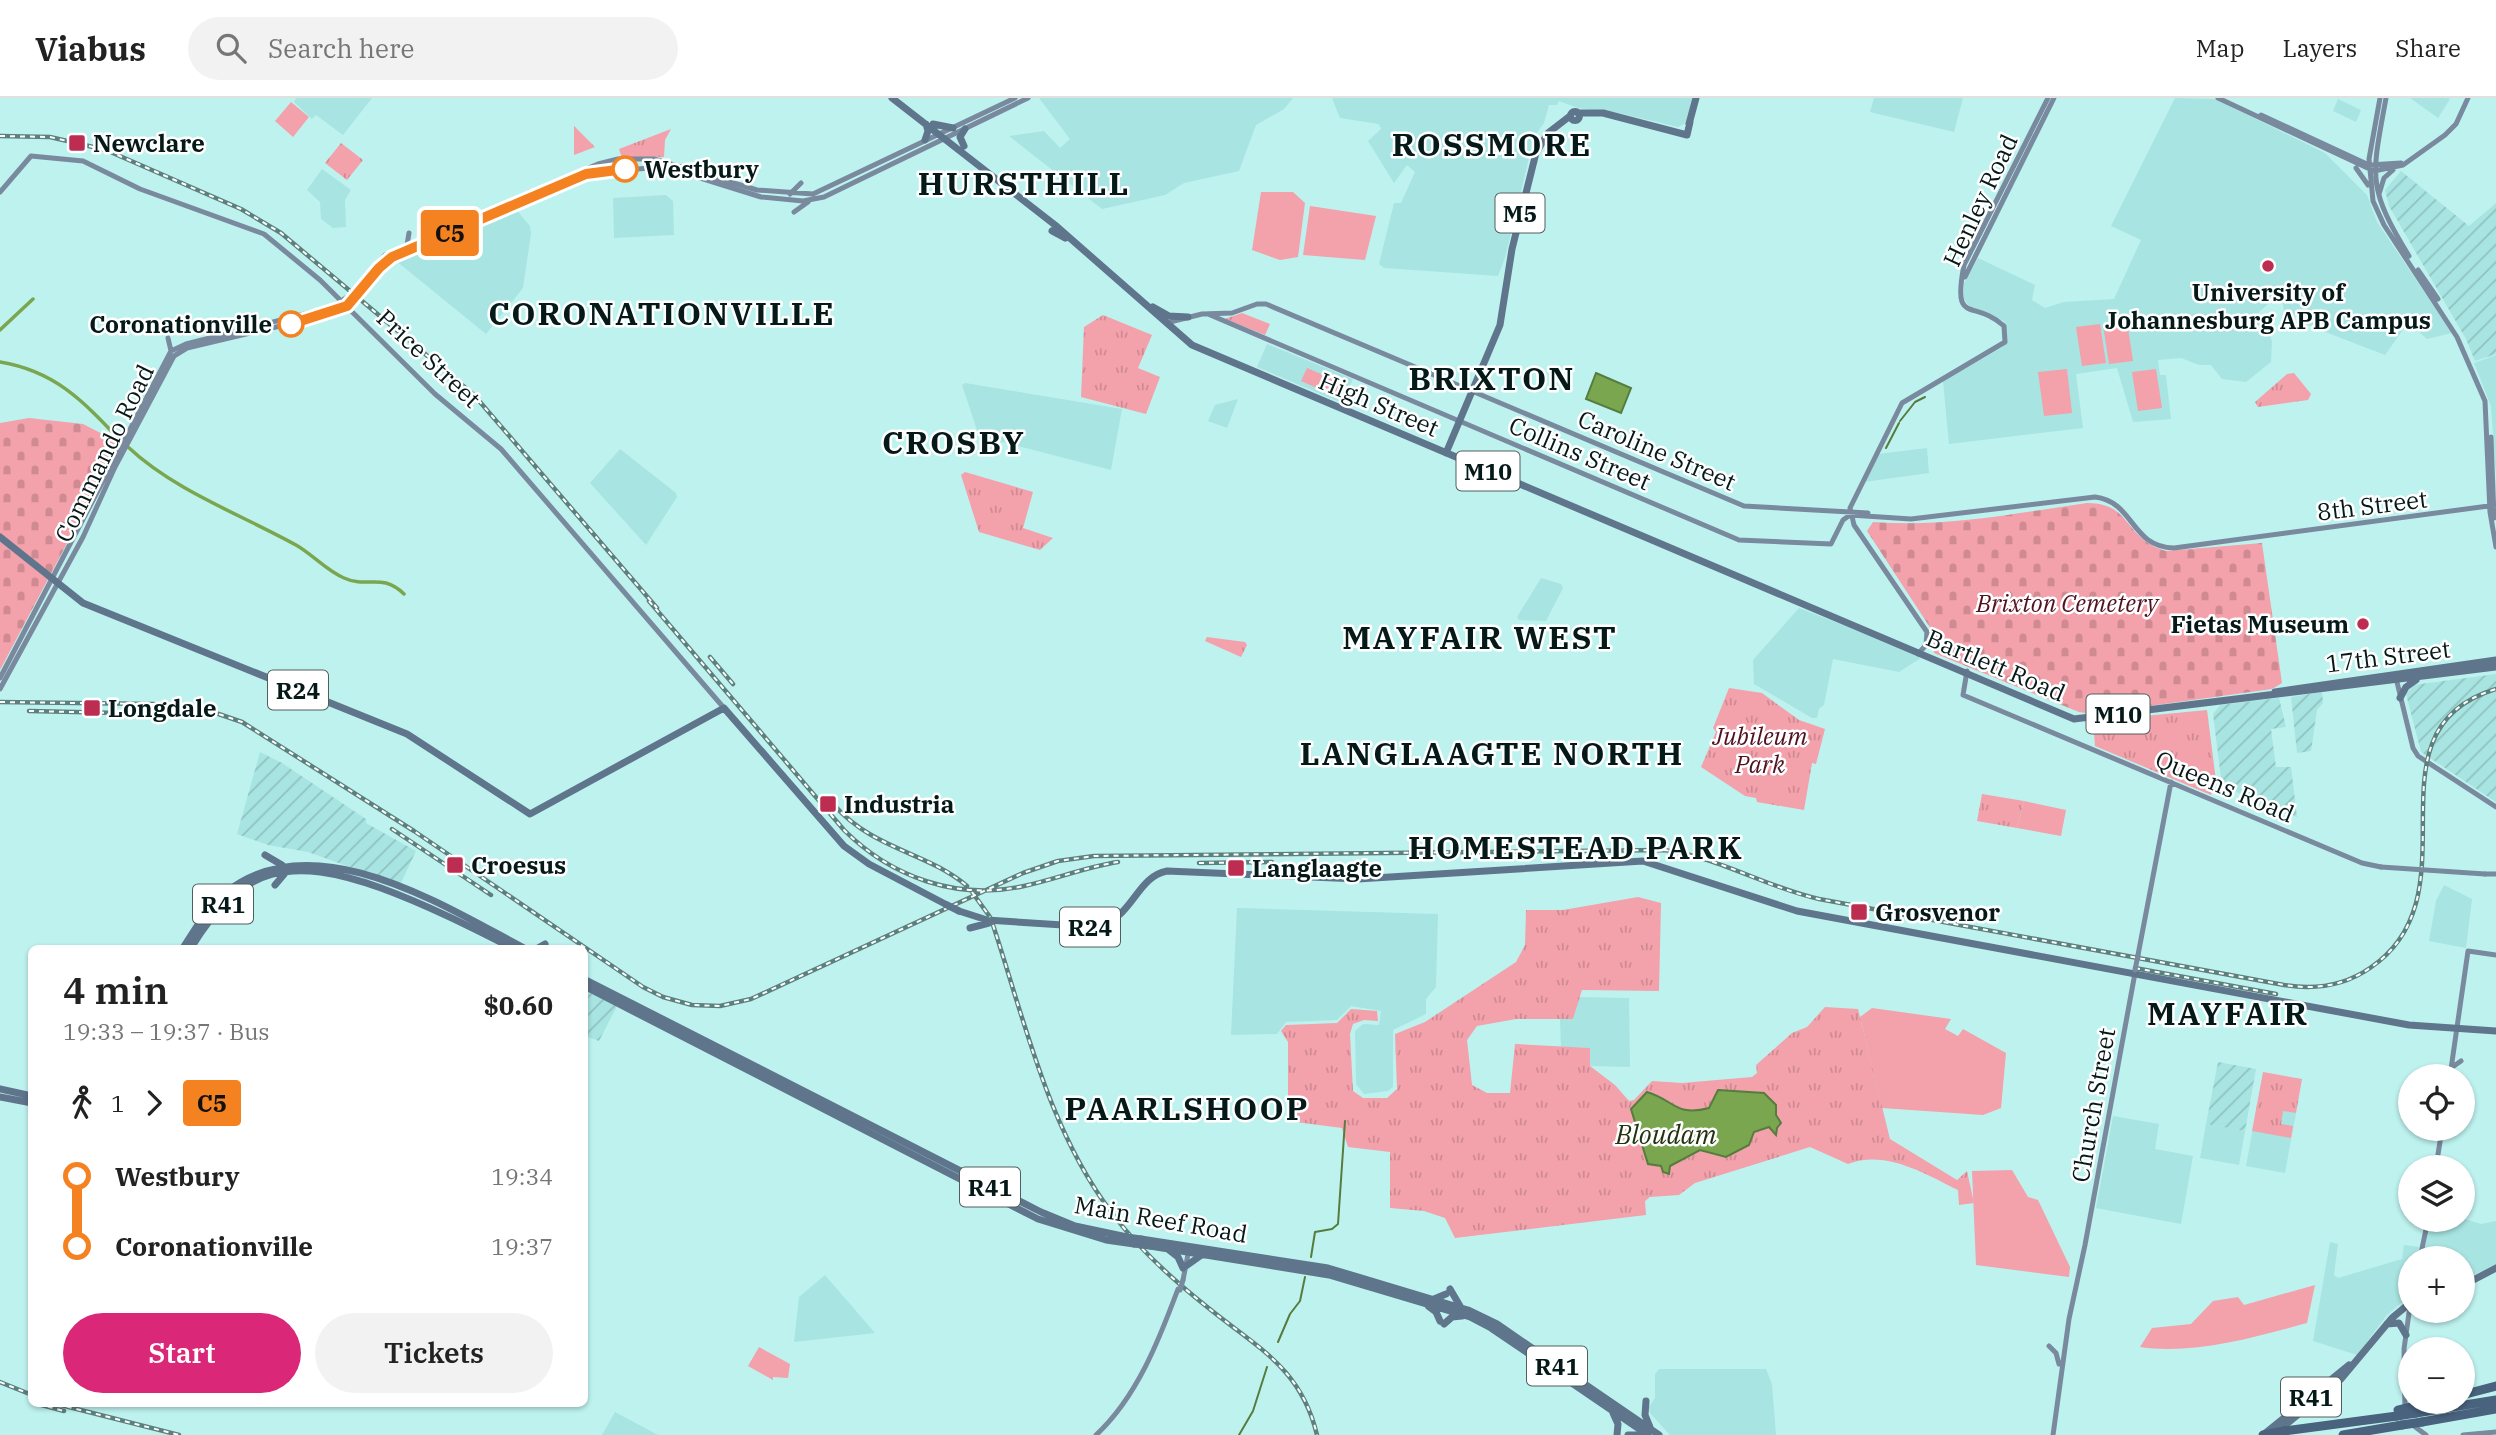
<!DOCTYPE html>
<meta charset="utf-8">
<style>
body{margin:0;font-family:"IBM Plex Serif",serif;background:#f2f2f2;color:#222;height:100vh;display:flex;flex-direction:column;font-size:26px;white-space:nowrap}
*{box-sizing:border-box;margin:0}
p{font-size:23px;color:#767676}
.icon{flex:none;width:38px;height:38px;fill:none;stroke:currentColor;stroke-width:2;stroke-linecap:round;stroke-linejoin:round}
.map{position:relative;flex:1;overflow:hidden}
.panel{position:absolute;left:28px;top:847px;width:560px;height:462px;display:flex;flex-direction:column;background:#fff;border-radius:10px;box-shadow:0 2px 5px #0004}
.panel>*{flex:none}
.badge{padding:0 14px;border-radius:5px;font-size:24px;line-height:46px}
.buttons{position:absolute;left:2398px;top:966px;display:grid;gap:14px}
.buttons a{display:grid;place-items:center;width:77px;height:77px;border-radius:50%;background:#fff;box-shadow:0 2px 5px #0004;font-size:35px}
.map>.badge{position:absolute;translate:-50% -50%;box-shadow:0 0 0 4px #fff}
.legs{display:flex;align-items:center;gap:10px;height:77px;padding:0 35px;font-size:23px}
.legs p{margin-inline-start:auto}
.headline{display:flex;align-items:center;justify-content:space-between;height:119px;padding:0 35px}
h1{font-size:38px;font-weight:600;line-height:52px}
.button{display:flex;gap:14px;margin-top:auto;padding:14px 35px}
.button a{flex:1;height:80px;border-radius:42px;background:#db2777;color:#fff;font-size:28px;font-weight:600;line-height:80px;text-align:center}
.button a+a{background:#f2f2f2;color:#222}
ul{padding:0 35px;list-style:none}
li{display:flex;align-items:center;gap:24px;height:70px;font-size:26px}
li i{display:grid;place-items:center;width:10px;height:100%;margin:0 9px;background:currentColor}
li i::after{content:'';width:18px;height:18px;margin:-9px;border:5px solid;border-radius:50%;background:#fff}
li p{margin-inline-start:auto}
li:first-child i{background:linear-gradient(#0000 50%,currentColor 0)}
li:last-child i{background:linear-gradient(currentColor 50%,#0000 0)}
header{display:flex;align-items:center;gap:42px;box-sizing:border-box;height:98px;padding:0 35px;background:#fff;border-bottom:2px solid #e0e0e0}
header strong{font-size:33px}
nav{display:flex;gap:38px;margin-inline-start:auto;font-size:24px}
.search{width:490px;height:63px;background:#f2f2f2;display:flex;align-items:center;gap:18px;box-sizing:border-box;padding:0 24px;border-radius:38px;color:#767676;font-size:26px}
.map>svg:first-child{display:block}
.built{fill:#a8e4e1}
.industrial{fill:url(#industrial-furrows)}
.grass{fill:#f3a1ab}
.cemetery{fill:url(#cemetery-stones)}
.park{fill:url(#park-tufts)}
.water{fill:#79a64f;stroke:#567c3e;stroke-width:2}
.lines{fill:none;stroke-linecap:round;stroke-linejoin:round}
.stream{stroke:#567c3e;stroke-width:2}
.canal{stroke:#79a64f;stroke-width:3.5}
.secondary{stroke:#798a9e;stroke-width:5}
.primary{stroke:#5f758c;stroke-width:7}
.highway{stroke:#49627d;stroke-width:9}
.rail-casing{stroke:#5c807e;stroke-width:4.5}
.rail{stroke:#fff;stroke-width:2;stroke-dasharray:5;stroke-linecap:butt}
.secondary-bridge{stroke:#798a9e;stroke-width:5}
.primary-bridge{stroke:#5f758c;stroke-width:7}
.highway-bridge{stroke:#49627d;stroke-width:9}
.line-1-casing{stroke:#fff;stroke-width:16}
.line-1{stroke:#f58220;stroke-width:10}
.poi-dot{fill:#bd2d52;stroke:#fff;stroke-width:2.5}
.stop-1-dot{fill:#fff;stroke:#f58220;stroke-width:3.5}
.labels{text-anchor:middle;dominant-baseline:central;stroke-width:5;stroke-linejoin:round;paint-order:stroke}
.shield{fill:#fff;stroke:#505e5d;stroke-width:2}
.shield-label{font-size:23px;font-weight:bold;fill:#051918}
.poi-label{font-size:24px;font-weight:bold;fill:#051918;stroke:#fff;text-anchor:start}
.stop-label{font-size:24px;font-weight:bold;fill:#051918;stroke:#fff;text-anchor:start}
.street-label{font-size:24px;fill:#051918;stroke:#fff}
.park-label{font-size:24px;font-style:italic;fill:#501120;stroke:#fff}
.water-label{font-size:26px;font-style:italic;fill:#21320e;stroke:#fff}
.district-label{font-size:32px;font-weight:bold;letter-spacing:2px;fill:#051918;stroke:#fff}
</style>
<header>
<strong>Viabus</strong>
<div class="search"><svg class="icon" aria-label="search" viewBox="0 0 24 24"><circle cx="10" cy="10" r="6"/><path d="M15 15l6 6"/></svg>Search here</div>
<nav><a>Map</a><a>Layers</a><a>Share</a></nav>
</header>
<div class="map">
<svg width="2496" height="1337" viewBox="0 0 2496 1337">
<defs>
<pattern id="industrial-furrows" width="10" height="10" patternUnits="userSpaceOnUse" patternTransform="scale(1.75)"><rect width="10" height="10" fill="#a8e4e1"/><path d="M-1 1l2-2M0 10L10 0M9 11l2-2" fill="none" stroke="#8fc3c0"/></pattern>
<pattern id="cemetery-stones" width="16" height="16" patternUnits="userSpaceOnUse" patternTransform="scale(1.75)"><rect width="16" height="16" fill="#f3a1ab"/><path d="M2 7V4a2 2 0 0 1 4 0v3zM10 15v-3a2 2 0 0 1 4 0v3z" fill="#cf8a92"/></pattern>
<pattern id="park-tufts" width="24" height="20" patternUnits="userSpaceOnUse" patternTransform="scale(1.75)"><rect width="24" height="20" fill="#f3a1ab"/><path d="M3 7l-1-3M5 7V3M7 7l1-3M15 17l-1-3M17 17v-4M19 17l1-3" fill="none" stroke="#cf8a92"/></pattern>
</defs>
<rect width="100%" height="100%" fill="#bef2ef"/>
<path class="built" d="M296 0H372L343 37 316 17 312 21 294 4Z
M1039 0H1293L1284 11 1256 27 1239 73 1184 85 1165 97 1102 111 1009 38 1044 33 1060 50 1070 41Z
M1332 0H1693L1688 24 1678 29 1619 15 1578 10 1559 3 1557 7H1549L1544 25 1534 39 1505 160 1498 178 1384 170 1379 166 1394 105H1401L1415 74 1407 67 1394 85 1368 43 1381 31 1379 26 1340 20Z
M1874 0H1963L1954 34 1870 14Z
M2175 0 2215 1 2325 55 2367 97 2377 124 2452 235 2427 241 2412 228 2405 229 2385 257 2302 225 2298 219 2284 214 2282 199 2275 200 2259 214 2272 243 2271 264 2246 284 2222 281 2211 267H2199L2181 260 2158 262 2160 277H2166L2171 321 2133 324 2117 270 2076 276 2083 330 1949 346 1943 283 2003 249 2007 241 2004 223 1970 209 1963 200 1964 185 1978 160 2035 187 2032 202 2045 210 2064 204 2114 201 2141 142 2111 128Z
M2410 0H2448L2450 1 2438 20Z
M2338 1 2361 12 2356 24 2333 13Z
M322 71 351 92 345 102 346 129 333 130 321 121 320 104 307 92Z
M666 97 673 103 674 137 614 140 613 100Z
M515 110 530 128 531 136 523 190 486 236 395 162Z
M1267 246 1353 281 1342 305 1257 269Z
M2496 257V378L2491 308 2474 265Z
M965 285 1122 311 1111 372 979 338 962 287Z
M1238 301 1227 330 1208 323 1215 307Z
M1927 350 1929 375 1864 384 1878 356Z
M620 351 676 395 677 399 646 447 590 385Z
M1541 480 1561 486 1563 490 1546 523 1519 522 1517 519Z
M1799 510 1843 527 1921 560 1899 574 1833 561 1824 607 1819 611 1817 620H1812L1754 586 1753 562Z
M2444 787 2472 801 2466 850 2429 843 2436 803Z
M1237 810 1438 816 1436 889 1426 901V916L1393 932V989L1388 993 1364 996 1356 986 1355 933 1363 926 1379 927 1381 913 1351 908 1337 922 1286 924 1277 936 1231 937Z
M1579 899 1629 900 1630 969 1590 968V950L1561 949 1560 921H1573Z
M2257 1008 2296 1015 2285 1075 2246 1068Z
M2113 1018 2159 1026 2155 1051 2193 1058 2181 1126 2096 1110Z
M2206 1026 2245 1033 2239 1067 2200 1060Z
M2462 1120 2481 1126 2496 1123V1166L2462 1183V1160H2423L2429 1131H2439L2440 1122Z
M2330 1144 2338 1146 2334 1177 2338 1180 2402 1161 2404 1147 2419 1149 2416 1160H2410L2406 1201 2387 1217 2357 1257 2313 1243Z
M825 1177 875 1235 794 1244 799 1199Z
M1659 1271H1766L1772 1286 1776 1337H1670L1650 1315 1649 1309 1655 1300V1276Z
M615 1314 658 1337H602Z"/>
<path class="industrial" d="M2401 73 2469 128 2496 105V256L2475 263 2466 241 2389 108 2385 92Z
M2496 576V704L2421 654 2406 596 2413 587Z
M2322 594 2323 605 2317 612 2311 653 2297 655 2291 599Z
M2279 600 2286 629 2271 631 2276 669H2291L2297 719 2222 688 2213 616 2220 607Z
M260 654 282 665 366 721V725L416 753 400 787 308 754 268 747 237 736Z
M584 892 617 908 599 943 585 938Z
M2218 964 2256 971 2245 1033 2206 1026Z"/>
<path class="grass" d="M291 4 309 19 293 39 275 23Z
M1261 94H1293L1305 105 1298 159 1280 162 1252 152Z
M1310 108 1376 118 1365 162 1303 157Z
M2127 224 2133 263 2109 266 2103 227Z
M2100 226 2106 265 2082 268 2076 229Z
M1307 270 1345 286 1339 299 1325 293 1326 289 1324 293 1301 283Z
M2067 271 2072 315 2044 318 2038 274Z
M2156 271 2162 310 2138 313 2132 274Z
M2024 703 2066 712 2061 738 2017 730Z
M1872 910 1951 921 1945 931 1958 938 1963 931 2006 955 2001 1010 1983 1017 1882 1010 1860 919Z
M2012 1072 2028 1099 2038 1102 2070 1169 2069 1179 1976 1167 1972 1073Z
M2315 1187 2307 1225C2255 1239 2193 1257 2140 1249L2152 1230 2191 1226 2213 1203 2238 1199 2244 1207Z
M759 1249 790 1266 788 1280 773 1279V1282L748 1268Z"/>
<path class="cemetery" d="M29 320 83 326 120 345 0 572V325Z
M2087 405C2133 405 2123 441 2166 453L2262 445 2282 585 2272 591 2092 616 2079 614 1934 555 1933 534 1867 433 1873 424C1945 430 2017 415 2087 405Z"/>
<path class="park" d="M574 28 595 49 574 57Z
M671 31 665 42 664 59 622 60 619 51Z
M341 45 363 62 347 82 325 65Z
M1242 215 1270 226 1265 237 1225 221Z
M1103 217 1152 237 1138 270 1160 279 1146 316 1081 299 1084 229Z
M2294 275 2311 296 2308 302 2258 309 2255 304 2287 276Z
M965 374 1033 394 1023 430 1053 440 1040 452 979 434 961 377Z
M1207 539 1245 544 1247 547 1241 559 1205 543Z
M1729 590 1762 595 1799 622 1825 631 1816 666 1812 665 1804 712 1757 704 1756 700 1745 698 1701 669 1716 634 1713 630Z
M2207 612 2216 683 2211 697 2095 648 2093 623Z
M1982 696 2024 703 2017 730 1977 723Z
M1638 799 1661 805 1659 893 1582 892 1573 921H1516L1477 928 1467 942 1472 987 1487 995H1510L1515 946 1590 950V968L1615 987 1629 1003 1634 1002 1652 983 1682 985 1752 979 1757 975 1756 967 1792 935 1807 929 1825 909 1858 911 1890 1041 1957 1082 1967 1073 1974 1105 1959 1107 1958 1092C1926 1076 1885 1051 1848 1066L1810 1049 1695 1085 1679 1097 1650 1099 1645 1103 1646 1117 1455 1140 1445 1120 1424 1113 1390 1110V1054L1348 1049 1342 1030 1288 1023V944L1281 933 1286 927 1337 925 1351 911 1377 913 1378 923 1364 922 1353 926 1350 936 1353 993 1363 1000H1387L1397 991 1395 936 1425 924 1516 864 1525 847 1526 812H1563Z
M2263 974 2302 981 2296 1015 2283 1013 2281 1026 2293 1028 2291 1040 2252 1033Z"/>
<path class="water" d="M1596 275 1631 290 1621 315 1586 301Z
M1718 992 1764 995 1776 1007V1017L1781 1025 1777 1030 1776 1037 1769 1029 1754 1034 1749 1047 1726 1059 1700 1052 1670 1068 1669 1076 1663 1074 1661 1068 1648 1066 1631 1011 1647 994C1674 1002 1676 1019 1709 1010Z"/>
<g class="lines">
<path class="stream" d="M1900 323 1915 304 1925 299
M1886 350 1899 325
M1311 1159 1315 1134 1332 1131 1338 1126 1345 1023
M1278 1244 1290 1216 1300 1203 1305 1179
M1239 1337 1253 1313 1267 1269"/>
<path class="canal" d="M0 232 33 201
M0 264C55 273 83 303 120 342
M128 349C175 393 240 416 296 447 312 456 327 473 344 480 368 491 381 474 404 496"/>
<path class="secondary" d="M2218 0 2374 73 2403 67 2445 37 2456 26 2468 0
M2380 0 2369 61 2373 103 2384 127 2457 239 2485 303 2490 414 2496 449
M2386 0C2372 78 2366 88 2409 158
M2261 17 2369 67 2401 65
M2356 70 2368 87
M0 94 31 58 83 63 140 91 264 136 320 182 435 296 501 351 724 610
M790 96 801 85
M2379 96 2384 80 2393 72
M794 114 808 104
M407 147 409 135
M2418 172 2438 201
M1965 179 2054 0
M355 191 385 157 598 66 618 61H654L757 92 813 96 1015 0
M360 193 392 159 594 74 665 69 761 99 803 103 824 99 1028 0
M1208 216 1739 442 1831 446 1843 422 1850 417 1911 421 2095 399C2135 404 2130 449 2174 450L2496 407
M1166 225 1202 216 1232 215 1257 206H1266L1744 408 1868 415
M168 240 171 253
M2491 339 2494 420
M1918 556 1926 547 1927 534 1854 427 1850 410 1902 305 2005 244 2004 228C1973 200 1952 229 1964 167L2048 0
M1967 573 1963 597 2362 765 2381 769
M0 580 171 253 186 246 332 209 350 197
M2396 580 2413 650 2418 658 2496 709
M0 591 83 439 115 369 174 258 187 250 327 217 347 208 354 201
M2485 776H2496
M2138 857 2171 684
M2451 970 2461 963
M2450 978 2468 853 2496 857
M2425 1036 2442 1032
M2424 1069 2437 1064
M2436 1069 2442 1031
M2420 1160 2428 1122
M1183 1182 1189 1151
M2049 1248 2056 1255 2059 1266
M2405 1313 2404 1251 2410 1208
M2410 1325 2426 1337
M1096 1337C1137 1299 1159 1242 1178 1191
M2053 1337 2069 1221 2085 1147 2135 875
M2463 1337 2496 1334"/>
<path class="primary" d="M892 0 1055 127 1192 247 2074 621 2496 569
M1570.5 18a4.5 4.5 0 1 1 9 0a4.5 4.5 0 1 1-9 0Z
M1578 15H1603L1687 37 1690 24
M933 26 953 30
M1689 26 1696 0
M925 42 928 33 926 26
M964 48 960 39 965 31
M1052 133 1065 140
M1153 209 1169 218 1188 219
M1446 355 1500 227 1512 151 1536 55 1548 35 1570 18
M0 439 83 505 407 636 530 716 724 610 844 748 869 766 947 807
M2275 594 2496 562
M2400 600 2406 589 2416 582
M265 757 282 767
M275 787 286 774
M959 813 987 822 1094 829C1133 823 1135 779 1167 773L1358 781 1643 763 1797 813 2409 927 2496 933
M970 830 989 825
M183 850C196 830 207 810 225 795 313 724 442 807 524 850
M191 850C242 766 291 758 381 790 427 807 469 828 512 850
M538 850 545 846
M584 881 1041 1114 1075 1128 1127 1139
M584 888 1038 1121 1106 1142 1134 1146
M0 991 32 998
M0 999 32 1005
M1141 1141 1328 1170 1468 1212 1497 1226 1659 1337
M1150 1148 1329 1177 1470 1219 1491 1230 1648 1337
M1169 1152 1178 1159 1183 1170
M1186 1168 1203 1156
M2462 1188 2496 1170
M1450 1191 1460 1208
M1434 1201 1446 1196
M1428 1208 1436 1214 1440 1223
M1444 1226 1452 1219 1462 1218
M2387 1226 2399 1225 2406 1237
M1646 1303 1645 1317 1650 1329
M2306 1303 2309 1286
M1613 1315 1618 1326 1617 1337
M2277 1334 2341 1281 2392 1220 2410 1205
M1628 1337H1643
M2263 1337 2349 1267"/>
<path class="highway" d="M2462 1297 2496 1288
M2414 1308 2434 1304
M2416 1315 2496 1302
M2422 1324 2496 1311
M2284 1333 2397 1318
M2343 1337 2402 1327"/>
<g class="rail-casing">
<path id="rail" d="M0 38 50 39 106 52 241 111 281 135 474 297 657 510
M649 503 844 732C891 779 957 803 1024 788 1056 781 1086 769 1118 764
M710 559 733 586
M0 604 153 606 207 612 242 624 414 733 643 889 663 899 692 907 720 908 751 901 1023 775 1058 763 1094 758 1664 752C1719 759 1765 789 1819 801L2284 887C2315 892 2344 888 2370 870 2481 795 2358 633 2496 591
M29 613 166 616
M834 707C874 752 925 753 967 788
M392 731 491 797
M1199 765 1272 764
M972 794 990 819
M993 827C1025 924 1049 1033 1112 1115 1138 1150 1172 1181 1206 1208 1256 1249 1301 1269 1317 1337
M2135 870 2276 896
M0 1284 32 1297
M38 1306 64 1313
M57 1306 179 1337"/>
</g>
<use href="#rail" class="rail"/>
<path class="secondary-bridge" d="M350 197 355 191
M354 201 360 193
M2381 769 2485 776
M2135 872 2138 857
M1180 1192 1183 1182"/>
<path class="primary-bridge" d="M947 807 959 813
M1127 1139 1141 1141
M1134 1146 1150 1148"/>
<path class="highway-bridge" d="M2398 1312 2414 1308
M2397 1318 2416 1315
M2402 1327 2422 1324
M2263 1337 2284 1333"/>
</g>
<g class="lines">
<g class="line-1-casing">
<path id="line-1" d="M291 226 347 208 379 170 392 159 586 76 625 71"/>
</g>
<use href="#line-1" class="line-1"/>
</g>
<g class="poi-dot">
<rect x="68" y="36" width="18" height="18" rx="3.5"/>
<circle cx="2268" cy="168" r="7"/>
<circle cx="2363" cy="526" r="7"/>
<rect x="83" y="601" width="18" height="18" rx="3.5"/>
<rect x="819" y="697" width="18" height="18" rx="3.5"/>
<rect x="446" y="758" width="18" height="18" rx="3.5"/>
<rect x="1227" y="761" width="18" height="18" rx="3.5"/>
<rect x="1850" y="805" width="18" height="18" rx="3.5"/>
</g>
<g class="stop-1-dot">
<circle cx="625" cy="71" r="12"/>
<circle cx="291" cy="226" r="12"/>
</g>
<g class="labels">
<g class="shield">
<rect x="1495.5" y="95.5" width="49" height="39" rx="5"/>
<rect x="1456.5" y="353.5" width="63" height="39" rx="5"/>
<rect x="268" y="572.5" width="60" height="39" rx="5"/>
<rect x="2086.5" y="596.5" width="63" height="39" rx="5"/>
<rect x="193" y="786.5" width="60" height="39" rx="5"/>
<rect x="1060" y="809.5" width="60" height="39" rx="5"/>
<rect x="960" y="1069.5" width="60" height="39" rx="5"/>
<rect x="1527" y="1248.5" width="60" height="39" rx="5"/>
<rect x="2281" y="1279.5" width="60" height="39" rx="5"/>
</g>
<g class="shield-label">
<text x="1520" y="115">M5</text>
<text x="1488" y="373">M10</text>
<text x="298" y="592">R24</text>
<text x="2118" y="616">M10</text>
<text x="223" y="806">R41</text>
<text x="1090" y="829">R24</text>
<text x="990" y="1089">R41</text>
<text x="1557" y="1268">R41</text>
<text x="2311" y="1299">R41</text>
</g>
<g class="poi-label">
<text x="93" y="45">Newclare</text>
<text x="2268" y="194" text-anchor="middle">University of<tspan x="2268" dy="28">Johannesburg APB Campus</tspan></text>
<text x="2349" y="526" text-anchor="end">Fietas Museum</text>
<text x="108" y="610">Longdale</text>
<text x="844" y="706">Industria</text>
<text x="471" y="767">Croesus</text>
<text x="1252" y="770">Langlaagte</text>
<text x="1875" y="814">Grosvenor</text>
</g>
<g class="stop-label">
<text x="644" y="71">Westbury</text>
<text x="272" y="226" text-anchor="end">Coronationville</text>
</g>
<g class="street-label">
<text transform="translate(1980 102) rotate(-65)">Henley Road</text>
<text transform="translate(429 260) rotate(43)">Price Street</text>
<text transform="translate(1379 306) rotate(23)">High Street</text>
<text transform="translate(1657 352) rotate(23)">Caroline Street</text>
<text transform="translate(104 355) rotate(-64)">Commando Road</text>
<text transform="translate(1580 355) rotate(23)">Collins Street</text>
<text transform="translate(2372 407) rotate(-7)">8th Street</text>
<text transform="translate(2388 558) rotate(-7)">17th Street</text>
<text transform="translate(1996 567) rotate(23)">Bartlett Road</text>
<text transform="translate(2225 688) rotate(23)">Queens Road</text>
<text transform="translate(2093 1007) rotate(-80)">Church Street</text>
<text transform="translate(1161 1121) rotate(10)">Main Reef Road</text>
</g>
<g class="park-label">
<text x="2067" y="505">Brixton Cemetery</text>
<text x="1760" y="638">Jubileum<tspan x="1760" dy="28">Park</tspan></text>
</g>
<g class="water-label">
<text x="1666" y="1036">Bloudam</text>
</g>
<g class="district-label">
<text x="1492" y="46">ROSSMORE</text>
<text x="1024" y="85">HURSTHILL</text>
<text x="662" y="215">CORONATIONVILLE</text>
<text x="1492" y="280">BRIXTON</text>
<text x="954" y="344">CROSBY</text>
<text x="1480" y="539">MAYFAIR WEST</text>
<text x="1492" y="655">LANGLAAGTE NORTH</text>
<text x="1576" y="749">HOMESTEAD PARK</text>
<text x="2228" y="915">MAYFAIR</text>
<text x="1187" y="1010">PAARLSHOOP</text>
</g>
</g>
</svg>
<div class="buttons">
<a><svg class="icon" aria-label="locate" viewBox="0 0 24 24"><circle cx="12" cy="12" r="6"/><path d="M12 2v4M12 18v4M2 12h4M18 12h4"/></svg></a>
<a><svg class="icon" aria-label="layers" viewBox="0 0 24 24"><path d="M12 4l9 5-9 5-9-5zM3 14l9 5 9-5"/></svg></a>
<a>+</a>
<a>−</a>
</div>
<b class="badge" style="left:450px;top:135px;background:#f58220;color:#111">C5</b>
<section class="panel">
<div class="headline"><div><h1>4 min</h1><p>19:33 – 19:37 · Bus</p></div><b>$0.60</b></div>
<div class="legs"><svg class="icon" aria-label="walk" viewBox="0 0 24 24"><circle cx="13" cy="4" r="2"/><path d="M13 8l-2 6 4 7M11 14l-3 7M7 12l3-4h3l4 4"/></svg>1<svg class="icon" aria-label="forward" viewBox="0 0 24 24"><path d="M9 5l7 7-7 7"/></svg><b class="badge" style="background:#f58220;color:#111">C5</b></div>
<ul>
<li><i style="color:#f58220"></i><b>Westbury</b><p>19:34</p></li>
<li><i style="color:#f58220"></i><b>Coronationville</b><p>19:37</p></li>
</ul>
<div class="button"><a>Start</a><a>Tickets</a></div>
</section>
</div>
